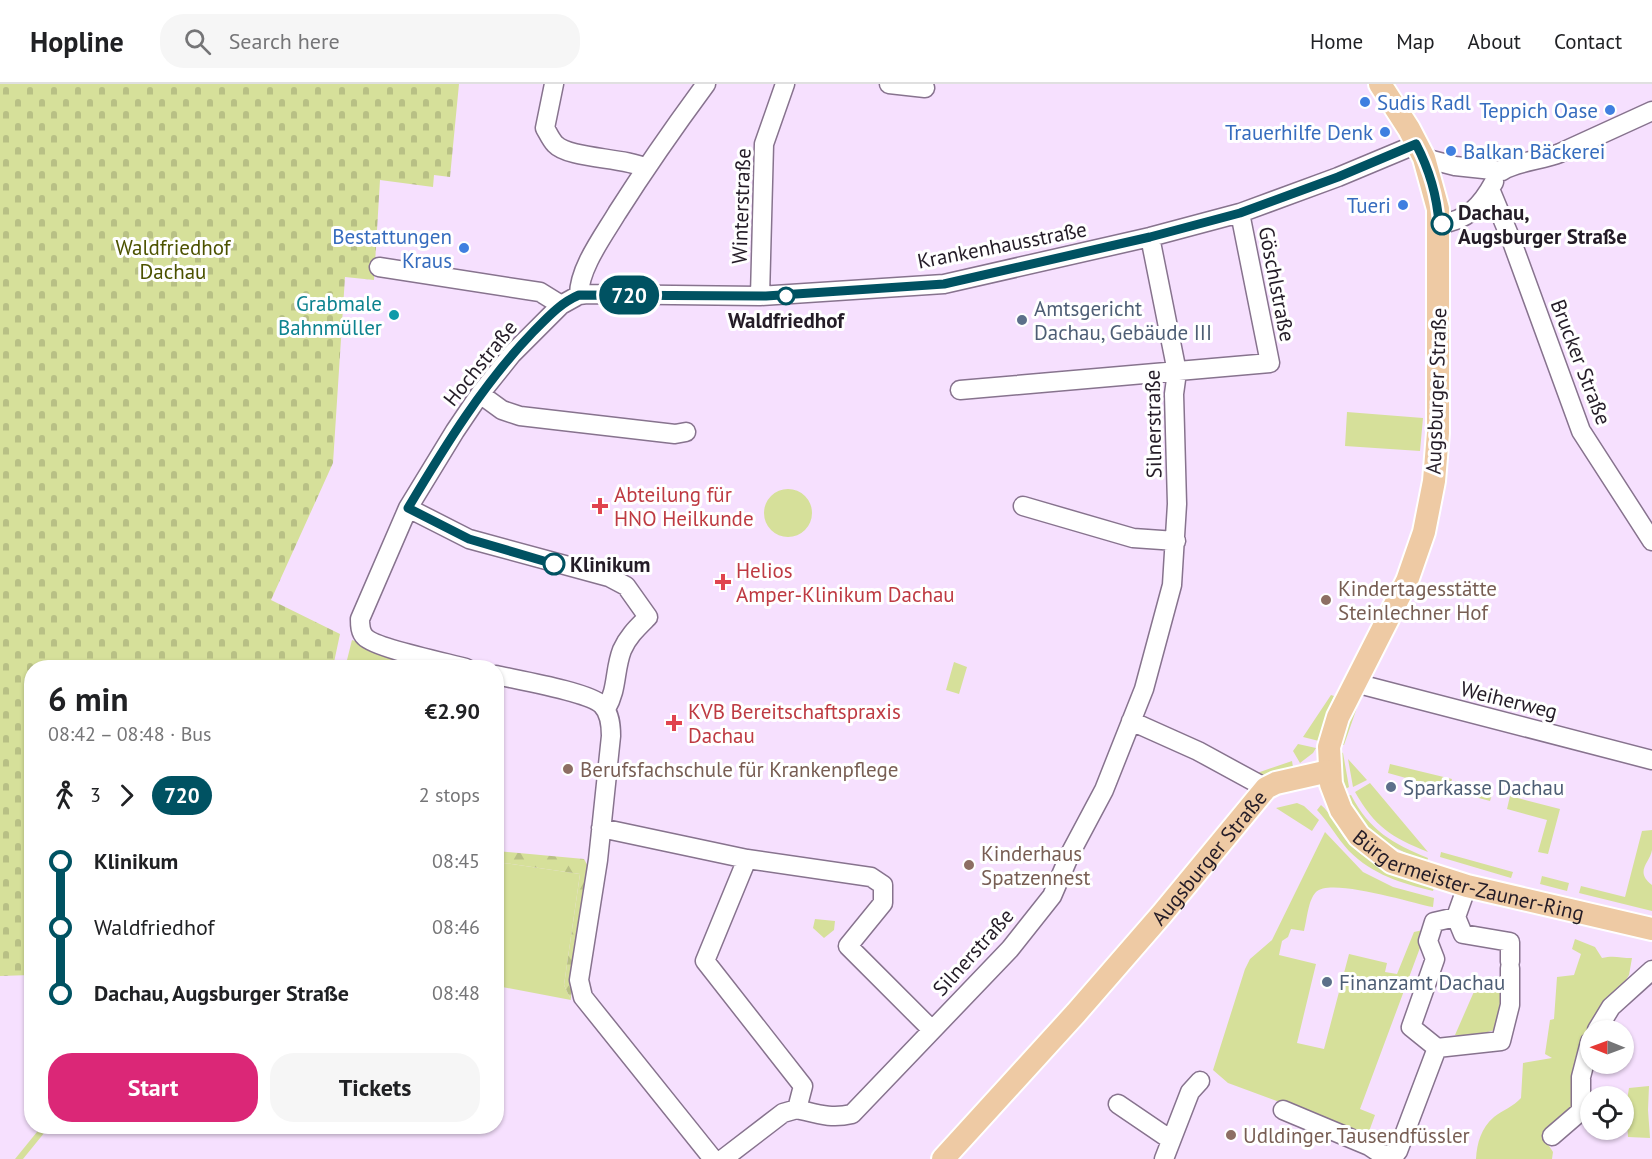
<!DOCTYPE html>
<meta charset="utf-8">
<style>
body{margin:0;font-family:"PT Sans",sans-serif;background:#f6f6f6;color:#202124;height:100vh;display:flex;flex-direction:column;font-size:22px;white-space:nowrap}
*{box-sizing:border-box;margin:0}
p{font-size:20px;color:#757577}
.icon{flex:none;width:33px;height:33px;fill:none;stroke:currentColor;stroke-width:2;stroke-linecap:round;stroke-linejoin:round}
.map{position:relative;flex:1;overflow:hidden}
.details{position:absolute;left:24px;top:576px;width:480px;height:474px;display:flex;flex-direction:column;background:#fff;border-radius:24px;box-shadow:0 2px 4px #0004}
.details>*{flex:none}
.badge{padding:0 12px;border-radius:20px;font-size:21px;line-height:39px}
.needle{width:39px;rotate:271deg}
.controls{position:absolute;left:1580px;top:936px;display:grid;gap:12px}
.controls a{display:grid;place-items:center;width:54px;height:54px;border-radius:50%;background:#fff;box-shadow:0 2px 4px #0004;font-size:30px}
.map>.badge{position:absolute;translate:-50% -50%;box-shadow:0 0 0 3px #fff}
.legs{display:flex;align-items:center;gap:9px;height:66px;padding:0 24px;font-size:20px}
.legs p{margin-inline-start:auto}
.head{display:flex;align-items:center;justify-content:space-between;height:102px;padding:0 24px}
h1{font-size:33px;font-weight:700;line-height:45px}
.action{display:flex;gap:12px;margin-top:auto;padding:12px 24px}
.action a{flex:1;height:69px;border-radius:24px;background:#db2777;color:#fff;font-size:24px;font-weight:700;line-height:69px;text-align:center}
.action a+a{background:#f6f6f6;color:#202124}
ul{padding:0 24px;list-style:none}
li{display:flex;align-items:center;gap:21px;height:66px;font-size:22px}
li i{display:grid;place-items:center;width:9px;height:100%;margin:0 8px;background:currentColor}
li i::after{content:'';width:15px;height:15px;margin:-8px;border:4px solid;border-radius:50%;background:#fff}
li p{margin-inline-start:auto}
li:first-child i{background:linear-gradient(#0000 50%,currentColor 0)}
li:last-child i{background:linear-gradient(currentColor 50%,#0000 0)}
header{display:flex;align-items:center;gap:36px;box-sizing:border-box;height:84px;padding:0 30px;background:#fff;border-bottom:2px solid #e0e0e0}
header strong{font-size:28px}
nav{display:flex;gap:33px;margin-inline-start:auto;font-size:21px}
.search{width:420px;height:54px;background:#f6f6f6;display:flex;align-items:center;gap:15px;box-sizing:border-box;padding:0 21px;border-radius:24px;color:#757577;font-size:22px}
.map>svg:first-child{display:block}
.green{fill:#d6e09a}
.forest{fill:url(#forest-firs)}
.cemetery{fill:url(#cemetery-stones)}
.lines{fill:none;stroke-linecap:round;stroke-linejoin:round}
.minor-casing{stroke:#87738e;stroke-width:21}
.major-casing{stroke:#fff;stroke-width:26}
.minor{stroke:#fff;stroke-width:18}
.major{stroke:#eecaa4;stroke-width:22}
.line-1-casing{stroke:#fff;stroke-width:14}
.line-1{stroke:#005262;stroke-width:9}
.shop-dot{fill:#3f7fe0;stroke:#fff;stroke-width:2}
.stop-1-dot{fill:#fff;stroke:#005262;stroke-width:3}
.culture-dot{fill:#0f9aa8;stroke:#fff;stroke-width:2}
.service-dot{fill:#5c6f8a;stroke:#fff;stroke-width:2}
.health-dot{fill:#e0444e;stroke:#fff;stroke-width:2}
.education-dot{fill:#8d6e63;stroke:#fff;stroke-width:2}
.labels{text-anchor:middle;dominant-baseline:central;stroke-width:6;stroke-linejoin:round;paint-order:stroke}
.shop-label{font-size:21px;fill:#366cbe;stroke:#fff;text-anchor:end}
.street-label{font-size:21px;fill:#241c27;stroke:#fff}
.stop-label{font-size:21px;font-weight:bold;fill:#241c27;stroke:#fff;text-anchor:start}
.park-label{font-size:21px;fill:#4c5200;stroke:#fff}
.culture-label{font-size:21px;fill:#0d838f;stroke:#fff;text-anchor:end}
.service-label{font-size:21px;fill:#4e5e75;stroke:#fff;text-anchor:start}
.health-label{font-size:21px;fill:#be3a42;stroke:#fff;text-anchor:start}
.education-label{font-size:21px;fill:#785e54;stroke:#fff;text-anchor:start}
</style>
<header>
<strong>Hopline</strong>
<div class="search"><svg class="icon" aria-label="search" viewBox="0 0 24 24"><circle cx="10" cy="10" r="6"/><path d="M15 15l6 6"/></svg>Search here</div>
<nav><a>Home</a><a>Map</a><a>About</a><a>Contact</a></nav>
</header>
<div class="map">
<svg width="1652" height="1075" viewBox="0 0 1652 1075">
<defs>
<pattern id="forest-firs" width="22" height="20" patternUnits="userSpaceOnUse" patternTransform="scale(1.5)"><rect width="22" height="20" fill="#d6e09a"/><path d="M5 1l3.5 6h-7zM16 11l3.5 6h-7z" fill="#b8c085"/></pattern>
<pattern id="cemetery-stones" width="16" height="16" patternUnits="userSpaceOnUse" patternTransform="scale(1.5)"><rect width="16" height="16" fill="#d6e09a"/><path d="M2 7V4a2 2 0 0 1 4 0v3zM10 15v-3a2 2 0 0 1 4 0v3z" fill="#b8c085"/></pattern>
</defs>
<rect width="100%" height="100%" fill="#f6e0fe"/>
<path class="green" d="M1347 328 1423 334 1420 367 1345 362Z
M764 429a24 24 0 1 1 48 0a24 24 0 1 1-48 0Z
M352 556 418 579 417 583 345 584Z
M954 578 967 583 959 610 946 606Z
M1331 611 1334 612 1326 632 1319 657 1303 653Z
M1361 612 1344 661H1341L1355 621Z
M1298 660 1316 664 1313 669 1300 679 1293 667Z
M1341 668 1343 669 1349 703 1344 706Z
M1348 675 1367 696 1353 703Z
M1292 677 1293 683 1273 690 1265 696 1257 689Z
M1390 680 1452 695 1449 706 1388 689Z
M1455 697 1493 707 1490 717 1453 707Z
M1370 699 1428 768C1391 753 1375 743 1355 708Z
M1351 711C1370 747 1392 759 1428 774L1427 778C1394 765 1360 748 1347 712Z
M1510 712 1560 725 1548 770 1538 768 1547 736 1507 725Z
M1297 719 1304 722 1319 736 1312 747 1276 724Z
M1321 721C1331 729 1337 744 1345 755 1368 782 1402 791 1434 803L1433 807C1401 799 1373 791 1349 767 1337 754 1329 739 1317 726Z
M1652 746C1652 752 1652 760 1652 766 1650 779 1634 787 1652 801V827L1579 809 1581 802 1625 813 1642 747Z
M1325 748 1363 788 1393 803 1434 814 1433 823C1412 819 1330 793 1316 808 1308 816 1307 836 1304 847L1291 845 1288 853 1282 857 1279 871 1316 880 1297 959 1324 965 1349 870 1387 879 1385 888 1397 890 1414 848 1427 845 1360 1025 1375 1031 1367 1053 1352 1045 1228 999 1213 986 1245 885 1250 875 1272 856Z
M1441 768 1513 788 1511 794 1440 773Z
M497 778 580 790 564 901 571 916 497 902Z
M1542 792 1569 799 1567 807 1540 800Z
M815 835 835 837 834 846 824 854 813 844Z
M1575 855 1595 863 1602 874C1614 871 1620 874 1632 874L1629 891 1615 913 1600 929 1577 1024 1546 1057 1553 1068 1552 1075H1476C1477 1059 1481 1044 1494 1033 1503 1026 1513 1023 1521 1014L1523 979 1552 974 1545 970 1550 936 1554 935 1557 893 1574 891 1581 870 1572 865Z
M1484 902 1503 904 1499 945 1468 953 1455 951 1476 903Z
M1649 1002 1648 1026 1650 1054 1628 1053 1626 1022 1629 1004Z
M41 1043H49L23 1075H15Z"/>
<path class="forest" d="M497 767 584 775 590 786 572 888 571 916 564 901 580 790 497 778Z"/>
<path class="cemetery" d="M0 0H459L450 93 434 91 433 103 380 96 374 196 345 193 333 379 271 516 340 550 333 583 32 584 31 891 0 892Z"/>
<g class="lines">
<g class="minor-casing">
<path id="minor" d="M554 0 545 44C548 49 551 56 555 60 569 75 624 73 646 84
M889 0 925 4
M1424 74 1455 82 1502 87C1515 78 1543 76 1560 69L1652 27
M1490 105 1512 158 1581 347 1652 457
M1439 140C1467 137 1481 122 1494 98
M379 183 540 208 561 221
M579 211C579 184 604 151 617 129 645 85 675 42 706 0
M760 212 764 60 785 0
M960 306 1270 279 1240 129
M480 310 502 326 520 332 675 350 686 348
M1023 422 1133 454 1176 457
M408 424 469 455 609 493 626 502 648 533C638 543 628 552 622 566 614 587 618 604 606 625
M466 584C448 579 375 564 365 553 360 548 360 541 360 535L408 424 455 347 480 310 512 270 561 221 579 211 587 210 760 212 944 200 1150 153 1240 129 1338 93 1417 60
M496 591C518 596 589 608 602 621 610 629 611 641 611 652L598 776 579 896 583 913 713 1075
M1355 599 1652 676
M1131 637 1198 667 1266 704
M601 744 747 775 871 793 883 801V819L848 862 932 946
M747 775 705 877 803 1002 797 1025
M1456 833 1467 802
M1597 946 1611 923 1652 886
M1437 964 1501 957 1510 921V884
M1118 1020 1171 1056
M797 1025C818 1030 831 1035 852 1030L1010 865 1052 812 1071 768 1104 706 1144 605 1172 501 1177 420 1174 310 1177 288 1150 153
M1283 1026 1369 1062 1381 1070 1394 1072 1398 1067 1437 964 1411 943 1435 875 1428 857 1434 838 1456 833 1463 850 1510 858V878
M1552 1052 1581 1027V993L1590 958
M723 1075 783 1029 797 1025
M1164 1075 1190 1008 1200 997"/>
</g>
<g class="major-casing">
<g id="major">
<path id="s1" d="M1380 0 1409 45 1424 74 1438 125V349L1434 397 1424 448 1407 497 1338 633 1329 663 1331 700 1341 726 1359 752 1392 778 1467 802 1652 845"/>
<path id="s2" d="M943 1075 1076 929 1162 830 1266 704 1276 699 1329 687"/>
</g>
</g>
<use href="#minor" class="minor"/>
<use href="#major" class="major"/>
</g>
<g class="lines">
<g class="line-1-casing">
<path id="line-1" d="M554 480 469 455 408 424C445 362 483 300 533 248 547 234 560 219 579 211L766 212 944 200 1150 153 1240 129 1338 93 1416 60C1429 85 1437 111 1439 140H1442"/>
</g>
<use href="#line-1" class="line-1"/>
</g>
<g class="shop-dot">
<circle cx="1365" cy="18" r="6"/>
<circle cx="1610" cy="26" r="6"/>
<circle cx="1385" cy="48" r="6"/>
<circle cx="1451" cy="67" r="6"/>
<circle cx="1403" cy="121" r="6"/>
<circle cx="464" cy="164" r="6"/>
</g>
<g class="stop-1-dot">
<circle cx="1442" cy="140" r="10"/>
<circle cx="786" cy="212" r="8"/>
<circle cx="554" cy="480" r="10"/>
</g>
<circle class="culture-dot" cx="394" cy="231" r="6"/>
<g class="service-dot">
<circle cx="1022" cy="236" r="6"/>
<circle cx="1391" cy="703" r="6"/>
<circle cx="1327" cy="898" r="6"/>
</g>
<g class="health-dot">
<path d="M597 413h6v6h6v6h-6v6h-6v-6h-6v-6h6z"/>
<path d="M720 489h6v6h6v6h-6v6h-6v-6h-6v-6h6z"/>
<path d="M671 630h6v6h6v6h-6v6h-6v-6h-6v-6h6z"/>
</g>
<g class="education-dot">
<circle cx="1326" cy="516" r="6"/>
<circle cx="568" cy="685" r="6"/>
<circle cx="969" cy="781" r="6"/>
<circle cx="1231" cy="1051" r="6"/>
</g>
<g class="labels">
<g class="shop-label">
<text x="1377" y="18" text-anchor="start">Sudis Radl</text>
<text x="1598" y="26">Teppich Oase</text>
<text x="1373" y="48">Trauerhilfe Denk</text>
<text x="1463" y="67" text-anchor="start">Balkan Bäckerei</text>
<text x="1391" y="121">Tueri</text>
<text x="452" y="152">Bestattungen<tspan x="452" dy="24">Kraus</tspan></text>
</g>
<g class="street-label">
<text transform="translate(741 122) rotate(-88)">Winterstraße</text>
<text transform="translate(1002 161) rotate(-11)">Krankenhausstraße</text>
<text transform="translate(1277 200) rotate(79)">Göschlstraße</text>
<text transform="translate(1581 278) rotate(69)">Brucker Straße</text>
<text transform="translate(480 279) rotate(-51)">Hochstraße</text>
<text transform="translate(1436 307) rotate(-88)">Augsburger Straße</text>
<text transform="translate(1153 340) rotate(-91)">Silnerstraße</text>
<text transform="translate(1509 616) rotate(14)">Weiherweg</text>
<text stroke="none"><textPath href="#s2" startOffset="402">Augsburger Straße</textPath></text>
<text stroke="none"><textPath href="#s1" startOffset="914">Bürgermeister-Zauner-Ring</textPath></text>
<text transform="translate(973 868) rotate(-48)">Silnerstraße</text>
</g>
<g class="stop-label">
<text x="1458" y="128">Dachau,<tspan x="1458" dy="24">Augsburger Straße</tspan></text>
<text x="786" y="236" text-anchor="middle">Waldfriedhof</text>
<text x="570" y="480">Klinikum</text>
</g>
<g class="park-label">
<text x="173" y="163">Waldfriedhof<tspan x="173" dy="24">Dachau</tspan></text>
</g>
<g class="culture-label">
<text x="382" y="219">Grabmale<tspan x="382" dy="24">Bahnmüller</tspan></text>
</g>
<g class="service-label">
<text x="1034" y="224">Amtsgericht<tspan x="1034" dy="24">Dachau, Gebäude III</tspan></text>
<text x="1403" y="703">Sparkasse Dachau</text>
<text x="1339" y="898">Finanzamt Dachau</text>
</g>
<g class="health-label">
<text x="614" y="410">Abteilung für<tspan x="614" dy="24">HNO Heilkunde</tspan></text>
<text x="736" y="486">Helios<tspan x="736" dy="24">Amper-Klinikum Dachau</tspan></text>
<text x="688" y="627">KVB Bereitschaftspraxis<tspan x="688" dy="24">Dachau</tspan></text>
</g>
<g class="education-label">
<text x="1338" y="504">Kindertagesstätte<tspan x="1338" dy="24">Steinlechner Hof</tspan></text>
<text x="580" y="685">Berufsfachschule für Krankenpflege</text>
<text x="981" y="769">Kinderhaus<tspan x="981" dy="24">Spatzennest</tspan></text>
<text x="1243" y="1051">Udldinger Tausendfüssler</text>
</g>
</g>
</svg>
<div class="controls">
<a><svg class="needle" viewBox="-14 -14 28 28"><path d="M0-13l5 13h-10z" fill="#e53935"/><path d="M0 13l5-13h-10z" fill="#757577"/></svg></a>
<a><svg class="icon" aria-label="locate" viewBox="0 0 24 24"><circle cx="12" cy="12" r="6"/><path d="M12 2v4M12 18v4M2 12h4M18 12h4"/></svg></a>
</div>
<b class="badge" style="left:629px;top:211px;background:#005262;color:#fff">720</b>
<section class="details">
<div class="head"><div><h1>6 min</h1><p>08:42 – 08:48 · Bus</p></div><b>€2.90</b></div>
<div class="legs"><svg class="icon" aria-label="walk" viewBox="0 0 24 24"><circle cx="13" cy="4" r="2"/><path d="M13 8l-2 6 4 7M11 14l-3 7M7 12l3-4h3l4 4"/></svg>3<svg class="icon" aria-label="forward" viewBox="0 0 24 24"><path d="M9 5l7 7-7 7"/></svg><b class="badge" style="background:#005262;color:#fff">720</b><p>2 stops</p></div>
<ul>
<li><i style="color:#005262"></i><b>Klinikum</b><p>08:45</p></li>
<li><i style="color:#005262"></i><span>Waldfriedhof</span><p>08:46</p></li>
<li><i style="color:#005262"></i><b>Dachau, Augsburger Straße</b><p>08:48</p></li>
</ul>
<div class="action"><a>Start</a><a>Tickets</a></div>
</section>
</div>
